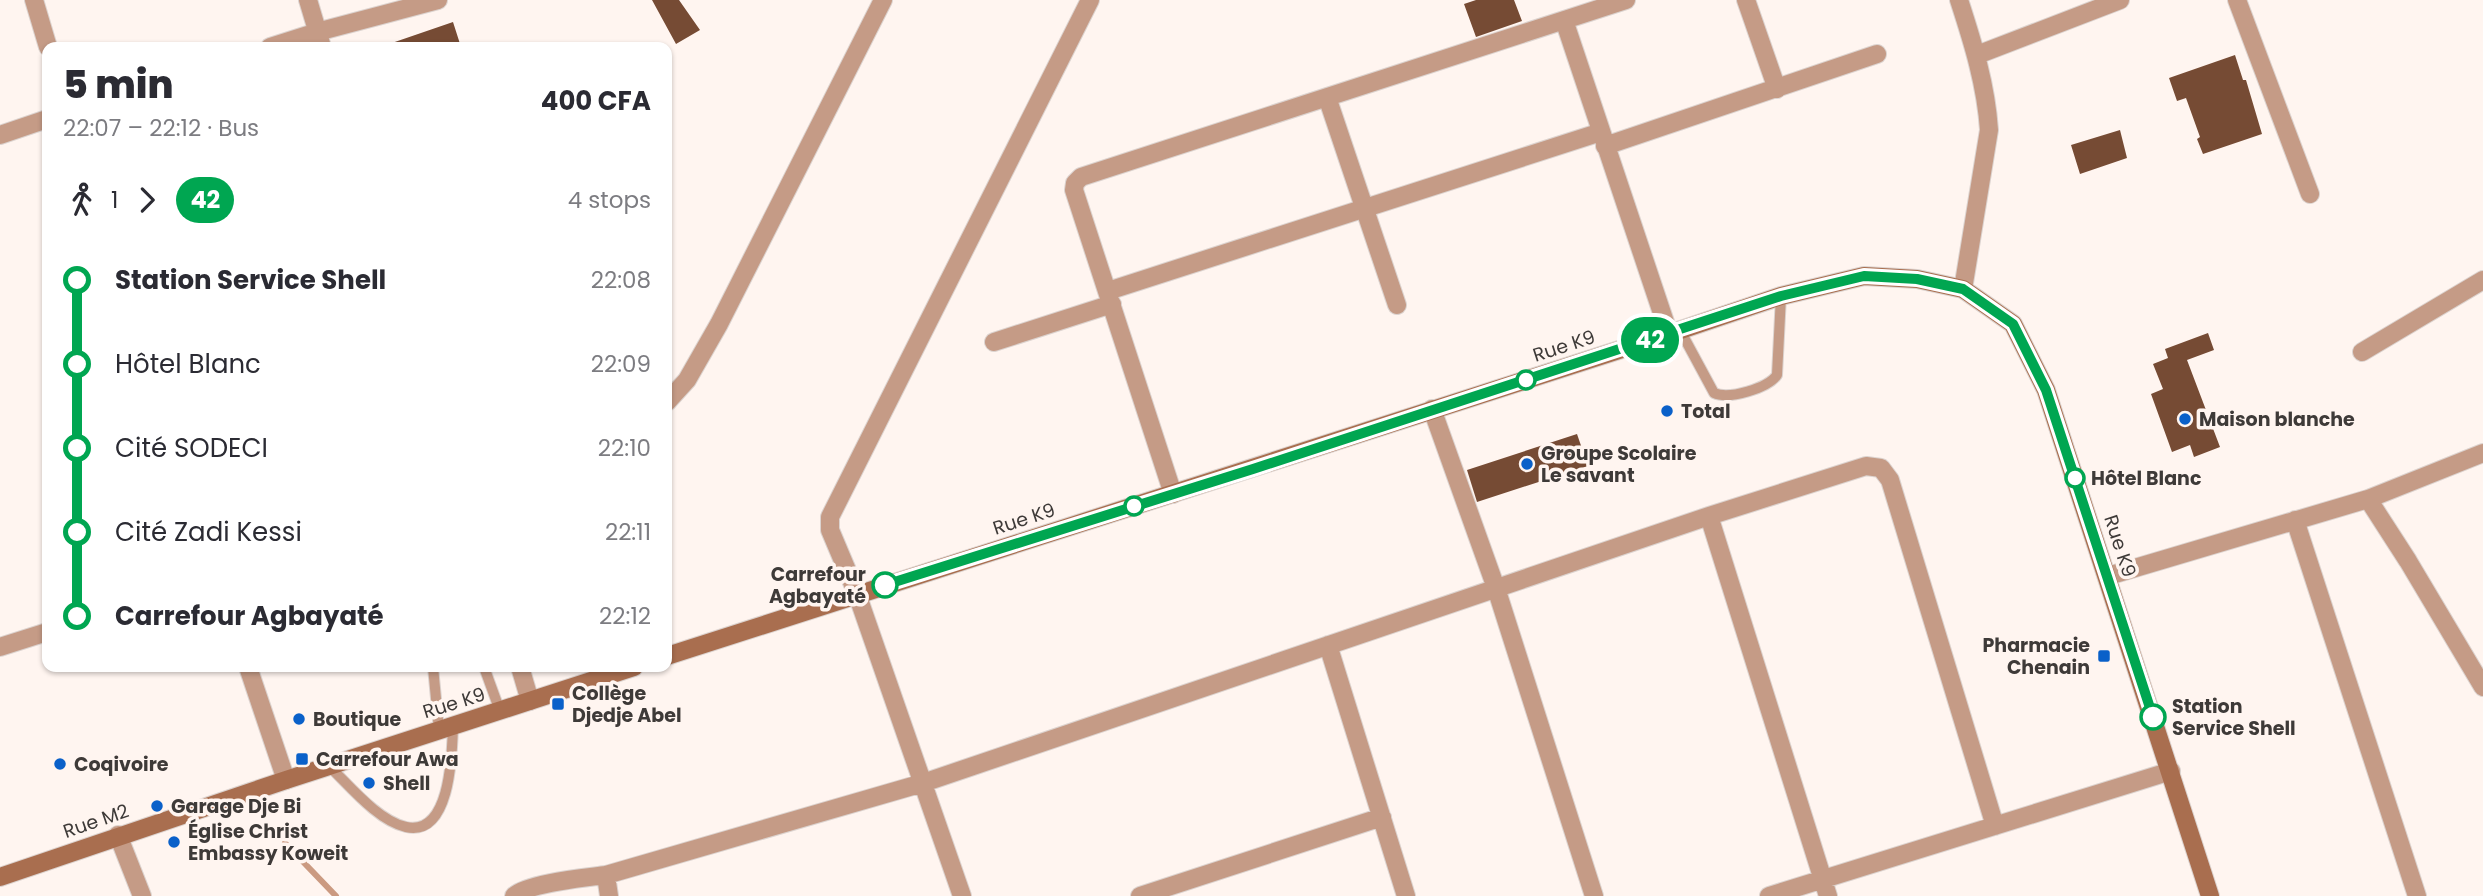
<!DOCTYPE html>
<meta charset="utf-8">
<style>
body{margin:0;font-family:Poppins,sans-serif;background:#f7f7f7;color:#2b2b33;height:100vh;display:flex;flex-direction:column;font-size:26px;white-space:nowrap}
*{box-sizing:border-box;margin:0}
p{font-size:23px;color:#7c7c81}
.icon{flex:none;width:38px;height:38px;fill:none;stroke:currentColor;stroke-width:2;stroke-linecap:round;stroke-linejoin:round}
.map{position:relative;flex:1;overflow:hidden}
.drawer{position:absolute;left:42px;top:42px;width:630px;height:630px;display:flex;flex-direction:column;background:#fff;border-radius:14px;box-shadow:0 2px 5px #0004}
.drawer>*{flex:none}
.badge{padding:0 14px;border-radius:23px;font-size:24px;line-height:46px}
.map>.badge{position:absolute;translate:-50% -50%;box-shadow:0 0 0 4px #fff}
.legs{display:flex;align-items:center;gap:10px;height:77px;padding:0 21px;font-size:23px}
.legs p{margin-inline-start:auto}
.head{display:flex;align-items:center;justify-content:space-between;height:119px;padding:0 21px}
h1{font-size:38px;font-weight:800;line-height:52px}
ul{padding:0 21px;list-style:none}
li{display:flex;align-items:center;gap:24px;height:84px;font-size:26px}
li i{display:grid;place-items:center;width:10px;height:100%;margin:0 9px;background:currentColor}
li i::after{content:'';width:18px;height:18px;margin:-9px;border:5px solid;border-radius:50%;background:#fff}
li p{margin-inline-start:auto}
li:first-child i{background:linear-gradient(#0000 50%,currentColor 0)}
li:last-child i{background:linear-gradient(currentColor 50%,#0000 0)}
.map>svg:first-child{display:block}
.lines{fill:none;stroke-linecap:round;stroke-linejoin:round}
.stream{stroke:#cb9a81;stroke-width:6}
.building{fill:#764b34}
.lane-casing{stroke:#dcd3cf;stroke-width:12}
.street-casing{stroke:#dcd3cf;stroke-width:20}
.secondary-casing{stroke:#dcd3cf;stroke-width:20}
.lane{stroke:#c59b86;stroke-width:10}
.street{stroke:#c59b86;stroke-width:18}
.secondary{stroke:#a96e4f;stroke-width:18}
.line-1-casing{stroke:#fff;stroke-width:16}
.line-1{stroke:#00a651;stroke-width:10}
.stop-1-dot{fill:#fff;stroke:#00a651;stroke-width:3.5}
.poi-dot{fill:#0a60c9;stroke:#fff5f0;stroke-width:2.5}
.labels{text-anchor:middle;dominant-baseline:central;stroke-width:7;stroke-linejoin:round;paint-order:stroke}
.street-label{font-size:19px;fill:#3e3a38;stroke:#fff5f0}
.poi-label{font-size:19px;font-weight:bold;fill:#3e3a38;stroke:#fff5f0;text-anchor:start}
.stop-label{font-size:19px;font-weight:bold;fill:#3e3a38;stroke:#fff5f0;text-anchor:start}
</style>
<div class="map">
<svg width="2483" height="896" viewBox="0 0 2483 896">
<rect width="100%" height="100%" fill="#fff5f0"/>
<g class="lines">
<path class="stream" d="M285 843 336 896"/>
</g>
<path class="building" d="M652 0H679L700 30 676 44Z
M1476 0H1514L1522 21 1476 37 1464 4Z
M453 22 461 47H386V45Z
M2235 55 2243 80H2246L2262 134 2203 154 2197 139 2200 137 2186 98 2177 101 2169 78Z
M2120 130 2127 158 2080 174 2071 145Z
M2208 333 2214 350 2187 360 2220 447 2194 457 2190 445 2172 452 2151 394 2163 389 2153 364 2168 358 2165 349Z
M1577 434 1588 466 1477 502 1467 470Z"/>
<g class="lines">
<g class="lane-casing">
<path id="lane" d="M1680 330 1714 393C1729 400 1768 388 1777 375L1781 296
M433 667 439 730
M484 667 500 711
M329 766C349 785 378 821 406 827 451 837 452 753 453 726"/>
</g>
<g class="street-casing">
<path id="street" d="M34 0 48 47
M308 0 322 47
M1746 0 1777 89
M1959 0C1973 43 1986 85 1989 130L1963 289
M2237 0 2310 194
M1564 20 1669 334
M270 47 317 32 438 0
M1977 55 2120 0
M1327 97 1397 305
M0 135 47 119
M1605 146 1877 54
M1108 291 1601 132
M994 342 1112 304
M2362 352 2483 280
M667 402 687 380 719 324 883 0
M1432 409 1496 588 1594 896
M1173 494 1074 190 1075 183 1081 177 1626 0
M2368 499 2408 561 2483 687
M1709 516 1828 896
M2295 520 2417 896
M2108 576 2368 499 2483 453
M1328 645 1406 896
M0 647 47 632
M248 667 286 780
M520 667 530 701
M118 835 142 896
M514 896C528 883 584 878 606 875
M609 896 606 875 923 783 1709 516 1866 466 1881 468 1890 480 1995 826
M962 896 857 594 830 530V517L1090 0
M1140 896 1382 817
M1769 896 2171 771"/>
</g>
<g class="secondary-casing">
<path id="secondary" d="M667 656 1669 334 1781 296 1864 276 1917 279 1963 289 2013 324 2046 390 2210 896
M0 877 286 780 634 667"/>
</g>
<use href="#lane" class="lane"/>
<use href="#street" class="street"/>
<use href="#secondary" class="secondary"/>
</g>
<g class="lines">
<g class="line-1-casing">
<path id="line-1" d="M885 585 1253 469 1781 296 1864 276 1917 279 1963 289 2013 324 2046 390 2153 717"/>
</g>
<use href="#line-1" class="line-1"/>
</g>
<g class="stop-1-dot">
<circle cx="1526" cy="380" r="9"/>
<circle cx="2075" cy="478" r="9"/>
<circle cx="1134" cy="506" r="9"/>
<circle cx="885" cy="585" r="12"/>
<circle cx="2153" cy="717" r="12"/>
</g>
<g class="poi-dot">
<circle cx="1667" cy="411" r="7"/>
<circle cx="2185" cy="419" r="7"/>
<circle cx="1527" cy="464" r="7"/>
<rect x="2097" y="649" width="14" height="14" rx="3.5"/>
<rect x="551" y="697" width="14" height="14" rx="3.5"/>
<circle cx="299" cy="719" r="7"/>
<rect x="295" y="752" width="14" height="14" rx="3.5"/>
<circle cx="60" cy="764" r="7"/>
<circle cx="369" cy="783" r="7"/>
<circle cx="157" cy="806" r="7"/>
<circle cx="174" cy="842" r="7"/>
</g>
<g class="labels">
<g class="street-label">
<text transform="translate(1564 346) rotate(-18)">Rue K9</text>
<text transform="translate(1024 519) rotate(-18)">Rue K9</text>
<text transform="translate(2120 546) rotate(72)">Rue K9</text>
<text transform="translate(454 703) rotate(-17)">Rue K9</text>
<text transform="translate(96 821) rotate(-19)">Rue M2</text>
</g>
<g class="poi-label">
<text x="1681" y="411">Total</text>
<text x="2199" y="419">Maison blanche</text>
<text x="1541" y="453">Groupe Scolaire<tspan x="1541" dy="22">Le savant</tspan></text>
<text x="2090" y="645" text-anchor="end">Pharmacie<tspan x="2090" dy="22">Chenain</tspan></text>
<text x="572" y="693">Collège<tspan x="572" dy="22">Djedje Abel</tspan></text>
<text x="313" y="719">Boutique</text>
<text x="316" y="759">Carrefour Awa</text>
<text x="74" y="764">Coqivoire</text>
<text x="383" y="783">Shell</text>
<text x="171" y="806">Garage Dje Bi</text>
<text x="188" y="831">Église Christ<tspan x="188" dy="22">Embassy Koweit</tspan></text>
</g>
<g class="stop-label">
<text x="2091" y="478">Hôtel Blanc</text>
<text x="866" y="574" text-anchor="end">Carrefour<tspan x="866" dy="22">Agbayaté</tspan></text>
<text x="2172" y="706">Station<tspan x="2172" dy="22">Service Shell</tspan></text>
</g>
</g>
</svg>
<b class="badge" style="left:1650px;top:340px;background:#00a651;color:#fff">42</b>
<section class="drawer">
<div class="head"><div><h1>5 min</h1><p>22:07 – 22:12 · Bus</p></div><b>400 CFA</b></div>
<div class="legs"><svg class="icon" aria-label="walk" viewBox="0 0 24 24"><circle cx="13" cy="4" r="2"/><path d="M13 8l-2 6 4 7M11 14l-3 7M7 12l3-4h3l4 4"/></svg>1<svg class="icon" aria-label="forward" viewBox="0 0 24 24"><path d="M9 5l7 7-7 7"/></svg><b class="badge" style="background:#00a651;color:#fff">42</b><p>4 stops</p></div>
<ul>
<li><i style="color:#00a651"></i><b>Station Service Shell</b><p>22:08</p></li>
<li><i style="color:#00a651"></i><span>Hôtel Blanc</span><p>22:09</p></li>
<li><i style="color:#00a651"></i><span>Cité SODECI</span><p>22:10</p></li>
<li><i style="color:#00a651"></i><span>Cité Zadi Kessi</span><p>22:11</p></li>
<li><i style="color:#00a651"></i><b>Carrefour Agbayaté</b><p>22:12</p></li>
</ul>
</section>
</div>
